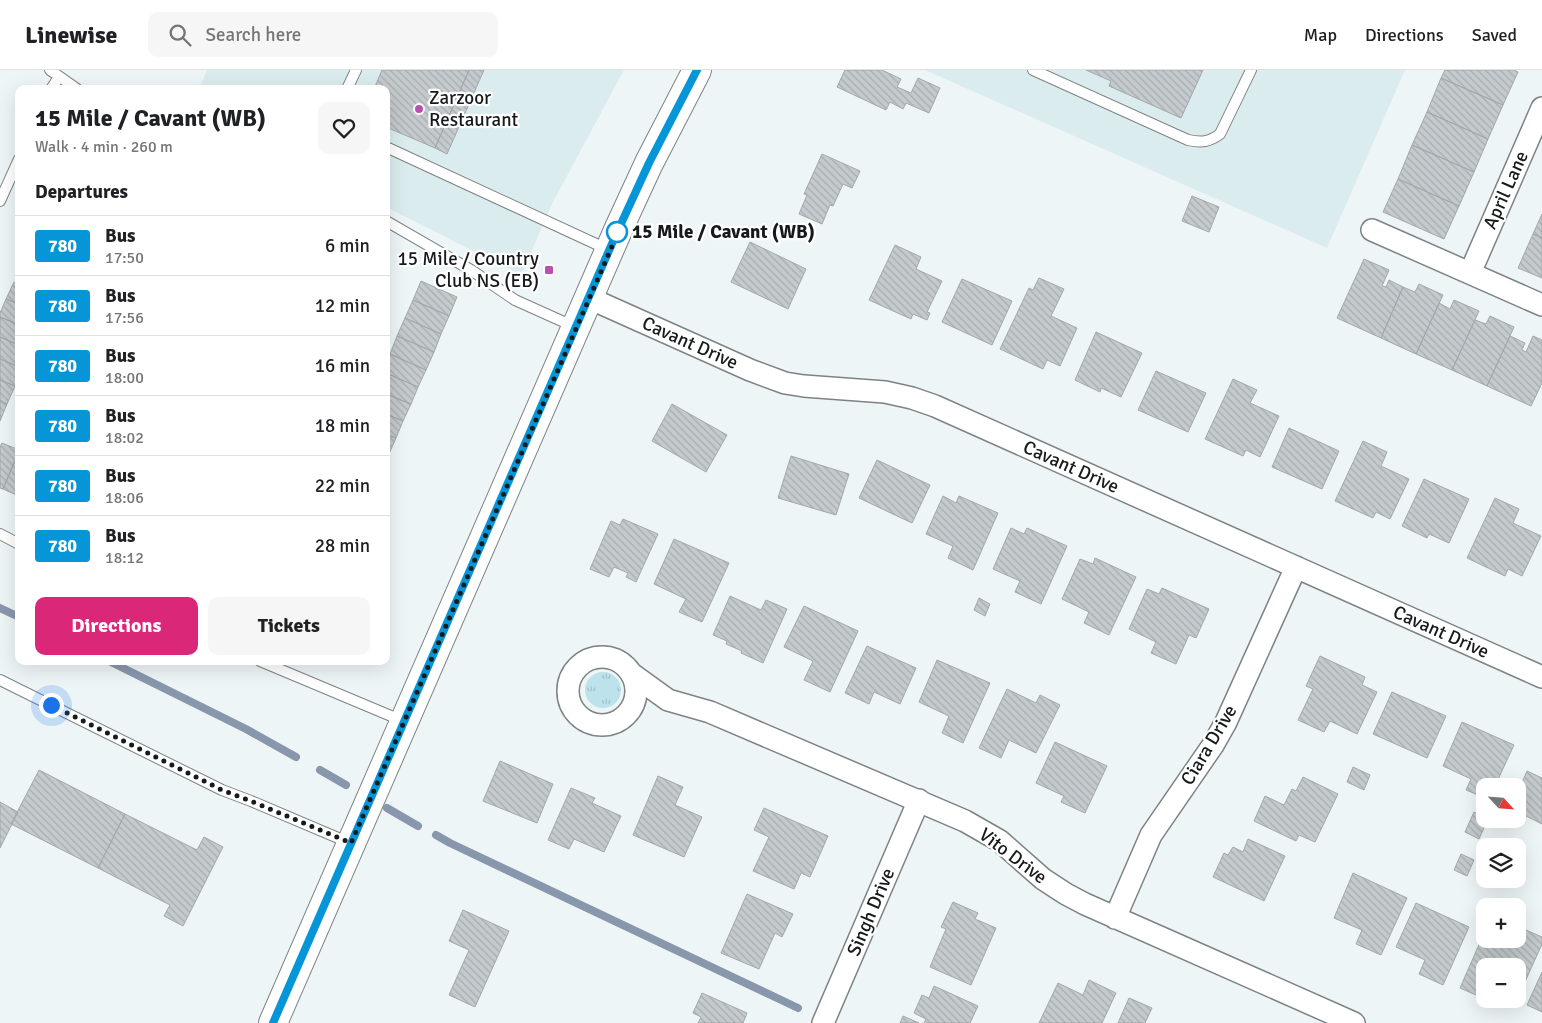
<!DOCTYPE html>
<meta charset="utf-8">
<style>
body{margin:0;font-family:Signika,sans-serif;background:#f6f6f6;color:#202124;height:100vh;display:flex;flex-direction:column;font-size:19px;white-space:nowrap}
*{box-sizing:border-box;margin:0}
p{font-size:16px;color:#757577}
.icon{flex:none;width:28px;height:28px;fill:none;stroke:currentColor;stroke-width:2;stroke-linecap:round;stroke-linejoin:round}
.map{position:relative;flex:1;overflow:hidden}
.details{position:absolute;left:15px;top:15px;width:375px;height:580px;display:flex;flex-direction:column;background:#fff;border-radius:10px;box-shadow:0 5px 20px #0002}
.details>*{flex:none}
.badge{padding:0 10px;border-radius:4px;font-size:18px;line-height:32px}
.needle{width:32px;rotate:116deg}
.fabs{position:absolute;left:1476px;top:708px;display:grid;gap:10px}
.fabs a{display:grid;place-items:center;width:50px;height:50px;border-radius:10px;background:#fff;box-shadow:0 5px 20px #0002;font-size:25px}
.you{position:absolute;width:25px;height:25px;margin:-12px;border:4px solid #fff;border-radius:50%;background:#1a73e8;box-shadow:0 0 0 8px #1a73e833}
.map>.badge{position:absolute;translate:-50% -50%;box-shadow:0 0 0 2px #fff}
h2{padding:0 20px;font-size:19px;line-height:45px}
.round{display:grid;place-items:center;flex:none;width:52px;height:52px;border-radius:10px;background:#f6f6f6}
.head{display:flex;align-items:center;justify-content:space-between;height:85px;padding:0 20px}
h1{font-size:24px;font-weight:700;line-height:38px}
.cta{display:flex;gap:10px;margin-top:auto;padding:10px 20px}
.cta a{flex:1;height:58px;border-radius:10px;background:#db2777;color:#fff;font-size:20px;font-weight:700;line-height:58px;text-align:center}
.cta a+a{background:#f6f6f6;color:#202124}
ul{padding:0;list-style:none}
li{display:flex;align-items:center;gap:15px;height:60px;padding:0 20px;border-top:1px solid #e0e0e0}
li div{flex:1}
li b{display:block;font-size:19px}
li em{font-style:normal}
li .badge{min-width:55px;font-weight:700;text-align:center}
header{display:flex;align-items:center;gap:30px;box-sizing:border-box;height:70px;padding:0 25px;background:#fff;border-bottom:1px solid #e0e0e0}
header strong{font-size:24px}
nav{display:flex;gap:28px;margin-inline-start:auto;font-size:18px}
.search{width:350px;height:45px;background:#f6f6f6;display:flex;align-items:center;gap:12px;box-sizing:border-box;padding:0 18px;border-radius:10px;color:#757577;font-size:19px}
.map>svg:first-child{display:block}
.built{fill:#dbecef}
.grass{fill:url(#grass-tufts)}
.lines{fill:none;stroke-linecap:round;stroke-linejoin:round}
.stream{stroke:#8997ad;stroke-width:8}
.building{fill:url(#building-back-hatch);stroke:#a2a8ab}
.service-casing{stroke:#7d8384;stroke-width:12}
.minor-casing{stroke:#7d8384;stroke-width:24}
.secondary-casing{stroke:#7d8384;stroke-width:30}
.service{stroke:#fff;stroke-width:10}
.minor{stroke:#fff;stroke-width:21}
.secondary{stroke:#fff;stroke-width:28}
.line-casing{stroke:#fff;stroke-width:11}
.line{stroke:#0696d7;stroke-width:8}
.walk{stroke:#171a1b;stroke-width:5;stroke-dasharray:0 9}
.poi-dot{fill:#ba4faf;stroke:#fff;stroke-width:2}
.stop-dot{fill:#fff;stroke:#0696d7;stroke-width:2.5}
.labels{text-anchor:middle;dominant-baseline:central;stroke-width:4.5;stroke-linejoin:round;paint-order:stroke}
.poi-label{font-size:19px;fill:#171a1b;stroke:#fff;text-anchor:start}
.street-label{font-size:19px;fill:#171a1b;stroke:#fff}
.stop-label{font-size:19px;font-weight:bold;fill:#171a1b;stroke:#fff;text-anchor:start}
</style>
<header>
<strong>Linewise</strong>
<div class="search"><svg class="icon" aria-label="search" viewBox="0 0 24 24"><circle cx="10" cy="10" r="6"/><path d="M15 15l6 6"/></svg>Search here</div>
<nav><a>Map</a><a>Directions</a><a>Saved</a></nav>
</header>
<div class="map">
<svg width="1542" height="953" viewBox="0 0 1542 953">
<defs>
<pattern id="grass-tufts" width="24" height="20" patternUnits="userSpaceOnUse" patternTransform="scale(1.25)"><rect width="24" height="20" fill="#bde2eb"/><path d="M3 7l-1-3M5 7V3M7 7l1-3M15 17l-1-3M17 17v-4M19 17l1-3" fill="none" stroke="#a2c1c9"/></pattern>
<pattern id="building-back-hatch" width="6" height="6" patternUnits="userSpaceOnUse" patternTransform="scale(1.25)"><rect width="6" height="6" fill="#c4cacd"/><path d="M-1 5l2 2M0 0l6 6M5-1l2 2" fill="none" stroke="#a8adaf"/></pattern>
</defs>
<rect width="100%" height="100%" fill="#eef5f7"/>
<path class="built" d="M207 0H624L553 132 521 205 386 137V19H199Z
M925 0H1405L1327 178Z"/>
<path class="grass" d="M585 620a18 18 0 1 1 36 0a18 18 0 1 1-36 0Z"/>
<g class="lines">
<path class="stream" d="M0 538 19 547
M109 591 246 659 296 687
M320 700 346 715
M387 738 418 756
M436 765 450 773 798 938"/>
</g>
<path class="building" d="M382 0H469L435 78 386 57V19H374Z
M469 0H484L447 84 435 78Z
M845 0H882L901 9 897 17 911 23 918 8 940 18 929 43 906 33 903 39 890 32 886 40 837 17Z
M1086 0H1203L1181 48 1109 16 1111 11Z
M1445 0H1514L1518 2 1503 35 1441 8Z
M1441 8 1503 35 1488 69 1427 42Z
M1427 42 1488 69 1474 102 1412 75Z
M1412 75 1474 102 1459 136 1398 109Z
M822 84 860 101 852 118 843 114 833 136 830 135 822 154 799 144 807 125 804 124Z
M1398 109 1459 136 1444 169 1383 142Z
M1192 126 1219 137 1209 162 1182 151Z
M1542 144V168L1533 164Z
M1533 164 1542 168V208L1518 198Z
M750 172 806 199 788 239 731 212Z
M895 175 921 187 916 199 942 211 927 242 930 243 927 250 913 244 911 249 869 230Z
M1364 189 1389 200 1382 216 1386 217 1389 210 1403 217 1381 268 1337 248Z
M1039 208 1064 219 1051 246 1077 258 1060 296 1047 290 1043 299 1000 279 1029 218 1033 220Z
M962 209 1012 231 992 275 942 252Z
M421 211 457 227 449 246 413 230Z
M14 212 19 214V234L6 229Z
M1419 214 1443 225 1416 284 1381 268 1403 217 1415 222Z
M6 229 19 234V255L0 247V243Z
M413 230 449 246 441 264 405 248Z
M1454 230 1479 241 1452 300 1416 284 1439 233 1450 239Z
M1490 246 1514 257 1487 316 1452 300 1475 250 1486 254Z
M0 247 19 255V275L0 267Z
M405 248 441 264 434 282 397 266Z
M1096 262 1142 283 1121 327 1101 318 1100 322 1075 310Z
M397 266 434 282 426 300 390 284Z
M1510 266 1525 273 1522 280 1526 282 1533 266 1542 270V313L1531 336 1487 316Z
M0 267 19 275V297L0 289Z
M390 284 426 300 418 317 386 303V292Z
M0 289 19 297V308L15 316 0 310Z
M1156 301 1206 323 1188 362 1138 340Z
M386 303 418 317 411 334 386 324Z
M1233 309 1257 320 1250 333 1279 346 1260 387 1246 380 1243 386 1205 369Z
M0 310 15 316 7 334 0 331Z
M386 324 411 334 403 351 386 344Z
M0 331 7 334 0 351Z
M672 334 727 365 706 402 652 371Z
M386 344 403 351 396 368 386 364Z
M1289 358 1339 381 1322 419 1272 397Z
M386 364 396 368 388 386 386 385Z
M1363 371 1387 382 1381 396 1409 409 1390 449 1376 442 1373 448 1335 431Z
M2 373 19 380 3 419 0 418V377Z
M19 382V426L3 419Z
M791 386 849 404 836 445 778 428Z
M877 390 930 415 912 453 859 428Z
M1424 409 1469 429 1449 473 1429 464 1427 468 1402 456Z
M943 426 956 433 959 426 998 443 973 500 948 488 953 476 926 464Z
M1495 428 1519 439 1513 453 1541 466 1522 506 1508 499 1505 506 1467 488Z
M623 449 658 464 636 512 626 507 628 503 614 497 609 507 590 499 611 451 620 455Z
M1011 458 1024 464 1027 458 1067 476 1041 534 1015 522 1020 511 993 499Z
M674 469 729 493 702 552 679 542 686 529 654 514Z
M1095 488 1136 507 1109 565 1084 553 1089 542 1062 529 1080 489 1093 494Z
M1162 518 1209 539 1196 568 1189 565 1176 594 1151 583 1156 572 1129 559 1147 519 1159 524Z
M730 526 761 540 766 530 787 539 763 593 741 583 742 581 726 574 727 571 713 565Z
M979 528 990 534 985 546 974 540Z
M804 536 858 561 830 622 804 610 813 591 784 577Z
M867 576 916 598 900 634 874 622 869 634 845 623Z
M1320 586 1365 607 1362 615 1377 622 1357 664 1330 651 1324 662 1298 650 1313 619 1306 616Z
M937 590 990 613 963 673 942 663 949 646 919 632Z
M1007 619 1036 633 1040 625 1060 635 1036 683 1009 670 1001 688 979 678Z
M1392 622 1446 646 1427 688 1373 664Z
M1462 652 1514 675 1495 716H1485V728L1466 720 1471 709 1443 696Z
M1055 672 1107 696 1085 743 1061 732 1064 726 1036 713Z
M500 691 553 714 537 753 483 731Z
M1353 697 1370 705 1364 720 1347 712Z
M39 700 125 744 98 798 11 754Z
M1527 701 1542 708V754L1518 742V722Z
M658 706 683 717 675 735 702 747 684 787 633 765Z
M1303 707 1338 724 1315 772 1299 765 1296 771 1254 751 1265 726 1284 735 1292 719 1296 721Z
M571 718 595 728 592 733 621 746 604 782 574 769 569 779 548 770Z
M0 732 18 742 0 778Z
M764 738 828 766 810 807 801 803 794 819 753 801 769 767 754 760Z
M1474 742 1485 747V749H1488L1479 769 1465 762Z
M125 744 197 780 204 767 223 777 183 856 164 846 170 835 98 798Z
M1248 769 1285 786 1264 831 1213 807 1224 783 1228 785 1233 777 1243 782Z
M1461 784 1474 790 1467 806 1454 800Z
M1353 803 1407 828 1381 885 1356 874 1362 860 1334 848Z
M747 824 793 844 782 867 775 863 759 899 721 883Z
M953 832 978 843 975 849 996 858 971 915 930 897 946 859 941 857Z
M1416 833 1469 857 1443 915 1419 904 1425 890 1396 877Z
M463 840 509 861 475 937 449 925 469 880 449 871Z
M1521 858 1542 867V874L1520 923 1518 922V896H1485V923L1483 928 1460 918 1485 861V869H1518Z
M1542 902V942L1527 935Z
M1089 910 1116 923 1102 953H1039L1058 913 1083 925Z
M934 916 978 936 970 953H924L926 949 914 943 922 925 929 928Z
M702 923 747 943 743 953H698L701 947 693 943Z
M1129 928 1152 938 1145 953H1118Z
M903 946 919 953H900Z"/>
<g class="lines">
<g class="service-casing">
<path id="service" d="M50 0 77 19
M1033 0 1188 70C1202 73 1209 72 1220 64L1251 0
M51 19 59 7
M347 19 356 0
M386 77 609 180
M0 131 19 89
M386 151 471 200 515 230 575 257
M0 464 19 474
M260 591 403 651
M0 610 222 720 251 731 350 773"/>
</g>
<g class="minor-casing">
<path id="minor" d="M1372 160 1542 235
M1470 203 1542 38
M589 228 750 300 785 313 804 316 885 322 912 328 935 336 1542 607
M568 621a34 34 0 1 1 68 0a34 34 0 1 1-68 0Z
M632 604 668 630 710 642 965 751 1000 771 1043 809 1066 824 1085 834 1354 953
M1115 848 1151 765 1213 675 1226 652 1296 497
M823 953 919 730"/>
</g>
<g class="secondary-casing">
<path id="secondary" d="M273 953 619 158 649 93 697 0"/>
</g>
<use href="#service" class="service"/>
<use href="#minor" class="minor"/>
<use href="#secondary" class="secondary"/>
</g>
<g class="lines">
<g class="line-casing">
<path id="line" d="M273 953 614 169 649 93 697 0"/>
</g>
<use href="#line" class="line"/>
<path class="walk" d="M51 635 222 720 251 731 351 773 620 158 617 162"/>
</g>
<g class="poi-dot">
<circle cx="419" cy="39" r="5"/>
<rect x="544" y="195" width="10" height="10" rx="2.5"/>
</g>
<circle class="stop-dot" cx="617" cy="162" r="10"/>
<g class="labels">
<g class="poi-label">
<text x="429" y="28">Zarzoor<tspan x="429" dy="22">Restaurant</tspan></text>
<text x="539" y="189" text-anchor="end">15 Mile / Country<tspan x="539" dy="22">Club NS (EB)</tspan></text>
</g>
<g class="street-label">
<text transform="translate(1506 120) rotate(-66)">April Lane</text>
<text transform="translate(690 273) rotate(24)">Cavant Drive</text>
<text transform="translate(1071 397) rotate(24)">Cavant Drive</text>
<text transform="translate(1441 562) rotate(24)">Cavant Drive</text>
<text transform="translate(1209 675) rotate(-59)">Ciara Drive</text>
<text transform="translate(1013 786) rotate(37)">Vito Drive</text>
<text transform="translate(871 842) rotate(-67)">Singh Drive</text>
</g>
<g class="stop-label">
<text x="632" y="162">15 Mile / Cavant (WB)</text>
</g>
</g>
</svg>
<div class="fabs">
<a><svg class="needle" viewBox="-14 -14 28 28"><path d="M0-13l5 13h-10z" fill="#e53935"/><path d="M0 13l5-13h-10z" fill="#757577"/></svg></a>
<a><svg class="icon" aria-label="layers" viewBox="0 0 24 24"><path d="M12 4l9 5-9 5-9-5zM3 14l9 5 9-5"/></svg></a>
<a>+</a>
<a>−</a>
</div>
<div class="you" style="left:51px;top:635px"></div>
<section class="details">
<div class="head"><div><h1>15 Mile / Cavant (WB)</h1><p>Walk · 4 min · 260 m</p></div><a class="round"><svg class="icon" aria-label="heart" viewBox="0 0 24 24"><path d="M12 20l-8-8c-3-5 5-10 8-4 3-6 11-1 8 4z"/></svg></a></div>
<h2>Departures</h2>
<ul>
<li><span class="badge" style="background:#0696d7;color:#fff">780</span><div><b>Bus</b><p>17:50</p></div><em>6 min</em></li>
<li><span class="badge" style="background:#0696d7;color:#fff">780</span><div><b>Bus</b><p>17:56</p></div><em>12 min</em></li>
<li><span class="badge" style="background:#0696d7;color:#fff">780</span><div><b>Bus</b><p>18:00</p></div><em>16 min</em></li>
<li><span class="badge" style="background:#0696d7;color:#fff">780</span><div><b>Bus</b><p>18:02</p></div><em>18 min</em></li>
<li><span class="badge" style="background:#0696d7;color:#fff">780</span><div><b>Bus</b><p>18:06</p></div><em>22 min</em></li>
<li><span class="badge" style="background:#0696d7;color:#fff">780</span><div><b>Bus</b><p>18:12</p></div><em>28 min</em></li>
</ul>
<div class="cta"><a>Directions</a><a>Tickets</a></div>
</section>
</div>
